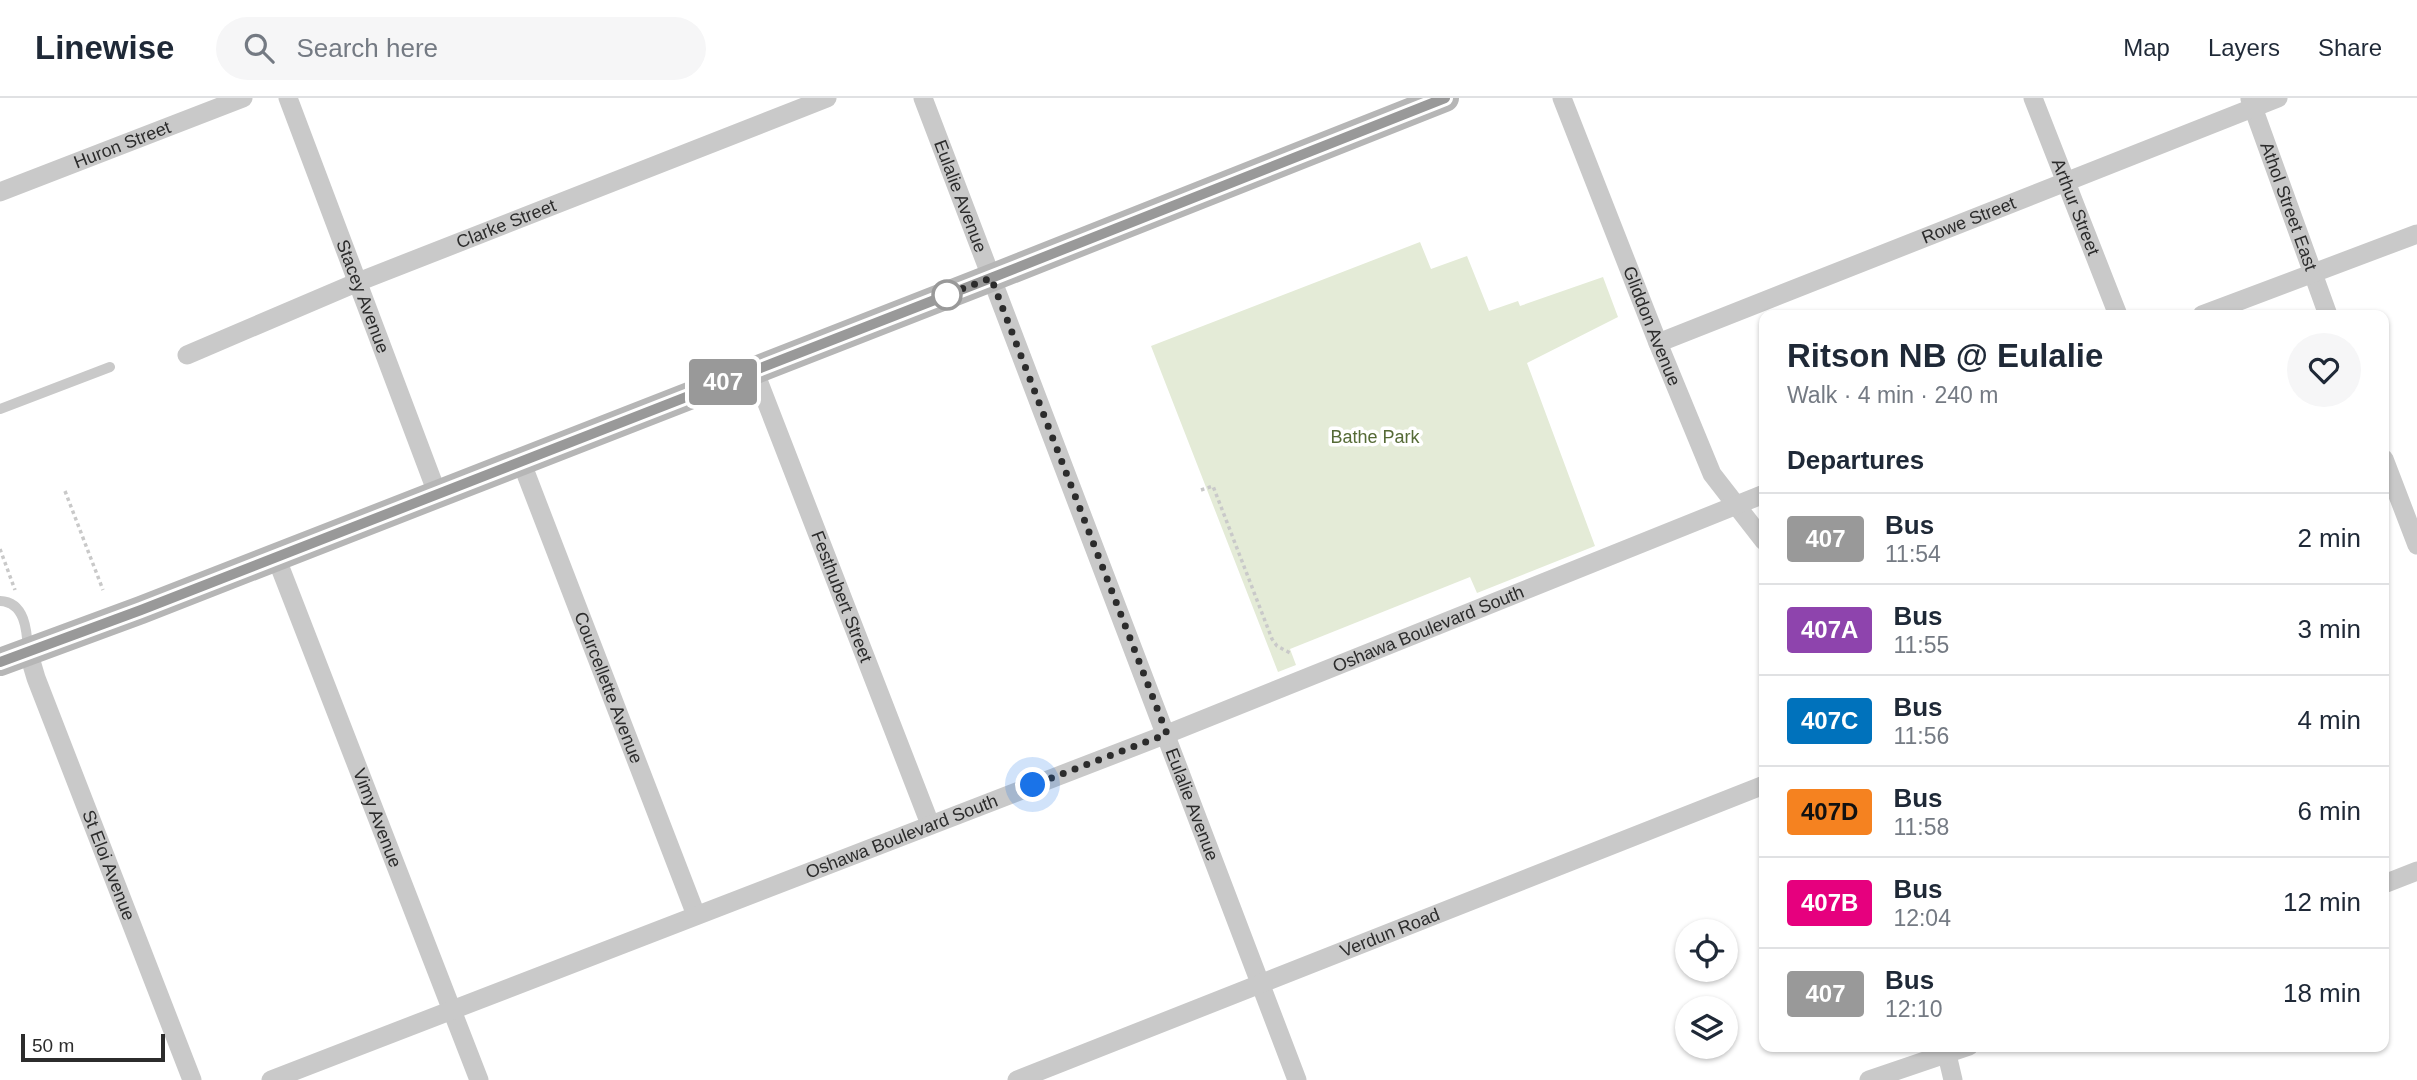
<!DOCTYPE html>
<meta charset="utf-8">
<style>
body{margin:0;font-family:Helvetica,sans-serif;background:#f6f6f7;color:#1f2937;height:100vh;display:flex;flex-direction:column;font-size:26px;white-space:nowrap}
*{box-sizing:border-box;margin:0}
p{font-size:23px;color:#747a83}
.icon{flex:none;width:38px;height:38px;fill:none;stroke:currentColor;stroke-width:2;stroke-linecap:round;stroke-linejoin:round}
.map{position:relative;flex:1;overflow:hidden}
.sheet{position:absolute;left:1759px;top:212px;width:630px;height:742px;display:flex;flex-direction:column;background:#fff;border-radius:14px;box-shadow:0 2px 5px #0004}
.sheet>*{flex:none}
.badge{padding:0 14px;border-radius:5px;font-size:24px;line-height:46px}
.tools{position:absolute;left:1675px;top:821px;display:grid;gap:14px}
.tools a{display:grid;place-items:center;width:63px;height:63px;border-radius:50%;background:#fff;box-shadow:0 2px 5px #0004;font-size:35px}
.scale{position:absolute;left:21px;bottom:18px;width:144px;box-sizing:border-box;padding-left:7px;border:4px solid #2c2c2c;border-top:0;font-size:19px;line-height:24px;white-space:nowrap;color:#2c2c2c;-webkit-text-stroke:5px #fff;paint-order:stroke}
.you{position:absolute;width:35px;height:35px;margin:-18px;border:5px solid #fff;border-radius:50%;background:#1a73e8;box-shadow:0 0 0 10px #1a73e833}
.map>.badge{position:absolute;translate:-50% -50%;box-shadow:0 0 0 4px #fff}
h2{padding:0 28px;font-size:26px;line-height:63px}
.round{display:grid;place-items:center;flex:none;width:74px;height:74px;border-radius:37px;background:#f6f6f7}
.headline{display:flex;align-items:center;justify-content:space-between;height:119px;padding:0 28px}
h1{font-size:33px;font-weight:800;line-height:52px}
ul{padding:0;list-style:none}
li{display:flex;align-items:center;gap:21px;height:91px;padding:0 28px;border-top:2px solid #e0e1e3}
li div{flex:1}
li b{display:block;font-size:26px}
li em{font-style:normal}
li .badge{min-width:77px;font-weight:700;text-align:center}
header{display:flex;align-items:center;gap:42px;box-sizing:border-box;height:98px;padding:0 35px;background:#fff;border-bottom:2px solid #e0e1e3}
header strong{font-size:33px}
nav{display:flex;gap:38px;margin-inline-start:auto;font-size:24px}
.search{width:490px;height:63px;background:#f6f6f7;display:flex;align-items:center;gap:18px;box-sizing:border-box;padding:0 24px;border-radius:38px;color:#747a83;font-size:26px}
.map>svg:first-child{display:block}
.green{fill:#e4ebd7}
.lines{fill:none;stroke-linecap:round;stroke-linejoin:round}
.path{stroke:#c9c9c9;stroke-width:3.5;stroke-dasharray:3.5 3.5;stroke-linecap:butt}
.service{stroke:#c9c9c9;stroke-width:10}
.minor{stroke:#c9c9c9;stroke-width:19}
.secondary{stroke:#b6b6b6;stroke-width:28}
.line-casing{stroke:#fff;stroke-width:16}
.line{stroke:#999;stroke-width:10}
.walk{stroke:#2c2c2c;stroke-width:7;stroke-dasharray:0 12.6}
.stop-dot{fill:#fff;stroke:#999;stroke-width:3.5}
.labels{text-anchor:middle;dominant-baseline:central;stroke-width:7;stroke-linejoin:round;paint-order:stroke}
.street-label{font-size:18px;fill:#2c2c2c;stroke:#fff}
.park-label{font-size:18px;fill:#556a36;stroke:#fff}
</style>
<header>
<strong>Linewise</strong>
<div class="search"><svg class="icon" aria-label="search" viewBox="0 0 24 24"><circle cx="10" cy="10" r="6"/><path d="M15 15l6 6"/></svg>Search here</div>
<nav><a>Map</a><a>Layers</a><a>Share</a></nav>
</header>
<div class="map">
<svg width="2417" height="982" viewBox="0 0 2417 982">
<rect width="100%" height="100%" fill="#fff"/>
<path class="green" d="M1420 144 1431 171 1467 158 1489 213 1518 203 1520 208 1603 179 1618 219 1527 265 1595 448 1477 495 1470 479 1290 551 1296 567 1278 574 1151 248Z"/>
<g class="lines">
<path class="path" d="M1201 392 1213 388 1272 541 1277 548 1292 556
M65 393 103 492
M0 451 15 492"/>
<path class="service" d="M0 311 110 269
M0 503C25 504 27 532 28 553"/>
<g class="minor">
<path id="s1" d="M288 0 437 395"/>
<path id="s2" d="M923 0 1297 982"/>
<path id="s3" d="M1562 0 1658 245 1712 376 1764 443"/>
<path id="s4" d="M2033 0 2118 217"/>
<path id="s5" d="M2250 1 2328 217"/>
<path id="s6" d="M0 94 243 0"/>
<path d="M2202 217 2417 136"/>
<path id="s7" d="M1658 245 2278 0"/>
<path id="s8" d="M187 257 358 184 827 0"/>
<path id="s9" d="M754 272 930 726"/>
<path d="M2384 361 2417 447"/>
<path id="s10" d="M521 363 696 817"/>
<path id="s11" d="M276 459 479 982"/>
<path id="s12" d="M28 553 36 580 192 982"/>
<path d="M2384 786 2417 773"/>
<path d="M1945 948 1953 982"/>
<path id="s13" d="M271 982 1167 636 1764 396"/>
<path id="s14" d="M1017 982 1764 687"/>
<path d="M1869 982 1969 948"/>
</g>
<path class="secondary" d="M0 564 141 512 991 180 1445 0"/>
</g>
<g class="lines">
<g class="line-casing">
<path id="line" d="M0 564 141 512 991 180 1445 0"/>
</g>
<use href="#line" class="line"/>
<path class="walk" d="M947 197 943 198 991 180 1167 636 1033 687"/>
</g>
<circle class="stop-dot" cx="947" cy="197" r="14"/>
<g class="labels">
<g class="street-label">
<text stroke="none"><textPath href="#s6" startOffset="131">Huron Street</textPath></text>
<text stroke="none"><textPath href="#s2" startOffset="105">Eulalie Avenue</textPath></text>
<text stroke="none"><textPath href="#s4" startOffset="117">Arthur Street</textPath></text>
<text stroke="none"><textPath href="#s5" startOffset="114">Athol Street East</textPath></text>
<text stroke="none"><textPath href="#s7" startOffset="334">Rowe Street</textPath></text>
<text stroke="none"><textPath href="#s8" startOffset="345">Clarke Street</textPath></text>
<text stroke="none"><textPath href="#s1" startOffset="212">Stacey Avenue</textPath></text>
<text stroke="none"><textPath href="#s3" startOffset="245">Gliddon Avenue</textPath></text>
<text stroke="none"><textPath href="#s9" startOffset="243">Festhubert Street</textPath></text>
<text stroke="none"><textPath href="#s13" startOffset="1242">Oshawa Boulevard South</textPath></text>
<text stroke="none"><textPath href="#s10" startOffset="243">Courcellette Avenue</textPath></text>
<text stroke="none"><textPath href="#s2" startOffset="756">Eulalie Avenue</textPath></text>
<text stroke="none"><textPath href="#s11" startOffset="280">Vimy Avenue</textPath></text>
<text stroke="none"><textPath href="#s13" startOffset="676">Oshawa Boulevard South</textPath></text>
<text stroke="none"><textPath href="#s12" startOffset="229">St Eloi Avenue</textPath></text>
<text stroke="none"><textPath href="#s14" startOffset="401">Verdun Road</textPath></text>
</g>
<g class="park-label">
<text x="1375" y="339">Bathe Park</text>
</g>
</g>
</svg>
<div class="tools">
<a><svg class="icon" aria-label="locate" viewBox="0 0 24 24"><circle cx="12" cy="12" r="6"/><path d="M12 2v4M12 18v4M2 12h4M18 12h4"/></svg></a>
<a><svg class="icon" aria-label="layers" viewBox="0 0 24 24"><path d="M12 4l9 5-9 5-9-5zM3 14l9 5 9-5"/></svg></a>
</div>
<div class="scale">50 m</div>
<div class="you" style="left:1033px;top:687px"></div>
<b class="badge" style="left:723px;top:284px;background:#999;color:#fff">407</b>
<section class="sheet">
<div class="headline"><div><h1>Ritson NB @ Eulalie</h1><p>Walk · 4 min · 240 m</p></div><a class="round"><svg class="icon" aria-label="heart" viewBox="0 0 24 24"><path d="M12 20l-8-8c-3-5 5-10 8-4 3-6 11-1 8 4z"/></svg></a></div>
<h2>Departures</h2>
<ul>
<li><span class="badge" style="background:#999;color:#fff">407</span><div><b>Bus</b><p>11:54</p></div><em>2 min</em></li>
<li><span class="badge" style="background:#8e44ad;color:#fff">407A</span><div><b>Bus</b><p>11:55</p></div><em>3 min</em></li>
<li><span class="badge" style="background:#0072bc;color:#fff">407C</span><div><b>Bus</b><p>11:56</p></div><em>4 min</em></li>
<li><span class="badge" style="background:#f58220;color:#111">407D</span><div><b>Bus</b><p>11:58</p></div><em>6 min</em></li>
<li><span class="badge" style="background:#e6007e;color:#fff">407B</span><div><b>Bus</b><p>12:04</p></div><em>12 min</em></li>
<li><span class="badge" style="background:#999;color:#fff">407</span><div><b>Bus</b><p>12:10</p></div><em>18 min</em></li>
</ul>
</section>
</div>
